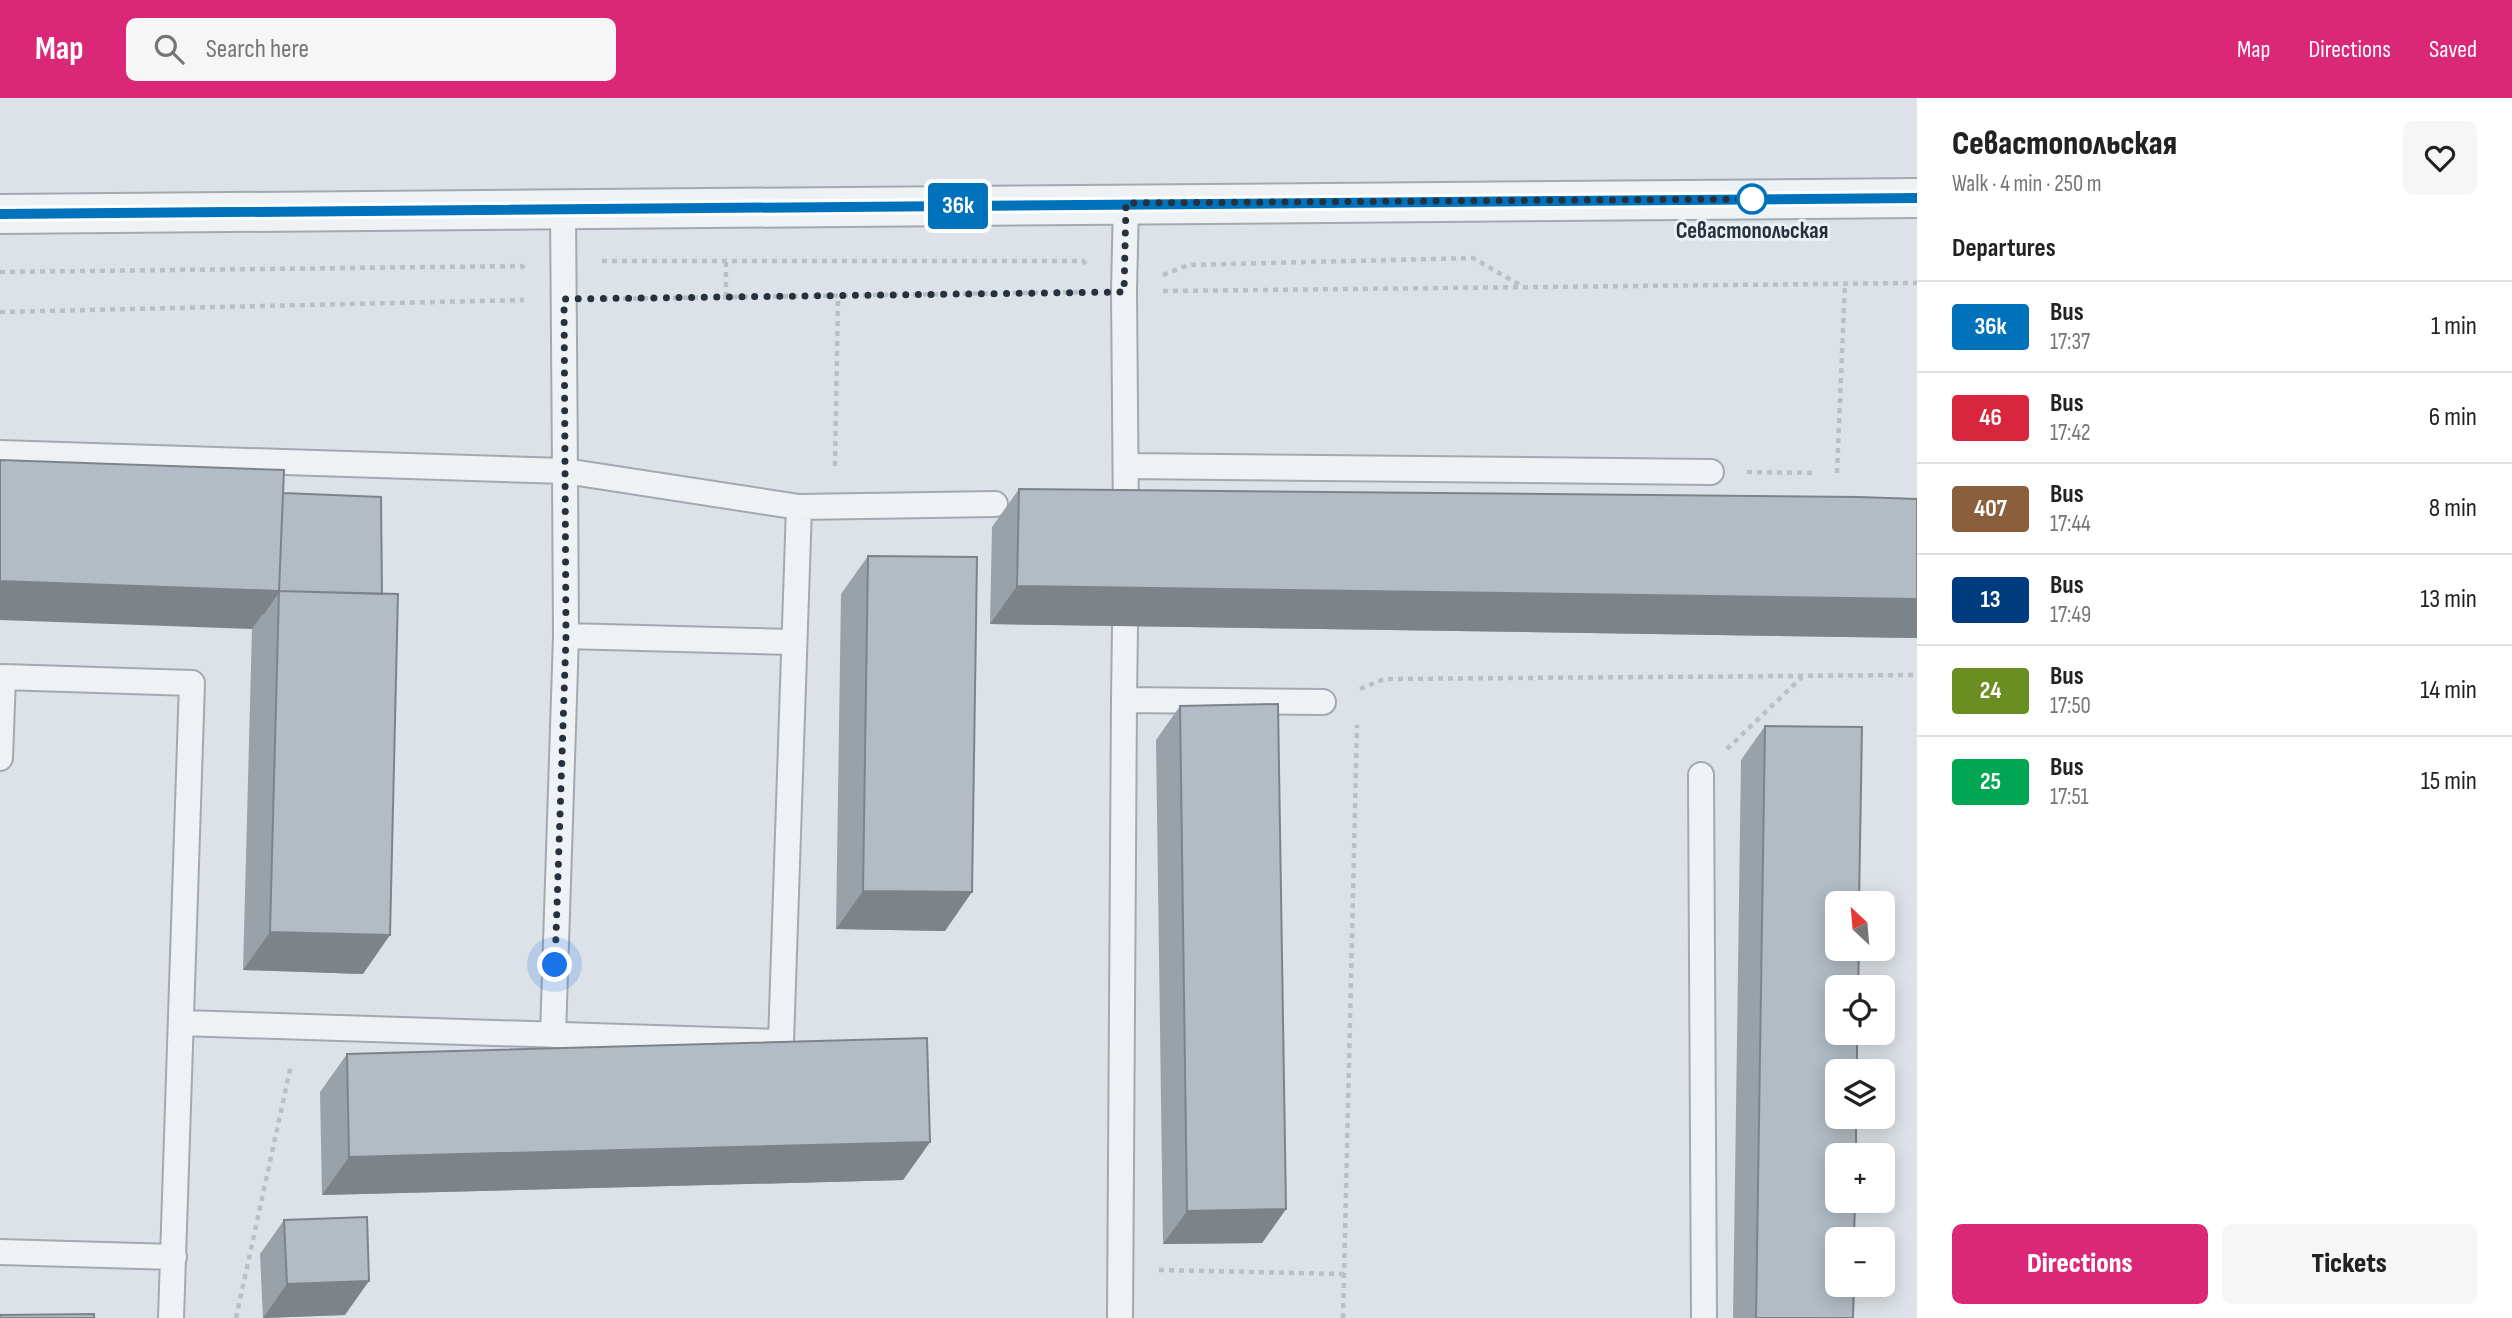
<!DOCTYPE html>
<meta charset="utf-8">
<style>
body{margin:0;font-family:"Sofia Sans Condensed",sans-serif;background:#f6f6f6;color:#222;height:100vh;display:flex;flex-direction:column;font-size:26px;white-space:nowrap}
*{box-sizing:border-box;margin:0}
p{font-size:23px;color:#767676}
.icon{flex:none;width:38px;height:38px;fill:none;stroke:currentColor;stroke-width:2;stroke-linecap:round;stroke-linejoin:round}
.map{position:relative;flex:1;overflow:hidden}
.side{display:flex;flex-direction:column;background:#fff;width:595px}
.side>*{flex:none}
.badge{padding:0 14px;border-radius:5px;font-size:24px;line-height:46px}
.needle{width:46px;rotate:334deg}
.fabs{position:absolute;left:1825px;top:793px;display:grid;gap:14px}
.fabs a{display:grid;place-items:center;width:70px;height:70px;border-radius:10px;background:#fff;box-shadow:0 4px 18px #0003;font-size:35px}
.you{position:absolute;width:35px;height:35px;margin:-18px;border:5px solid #fff;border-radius:50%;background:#1a73e8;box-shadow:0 0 0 10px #1a73e833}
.map>.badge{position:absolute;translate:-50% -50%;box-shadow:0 0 0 4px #fff}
h2{padding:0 35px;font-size:26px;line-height:63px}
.round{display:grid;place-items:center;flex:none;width:74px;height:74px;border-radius:10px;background:#f6f6f6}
.summary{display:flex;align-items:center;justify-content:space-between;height:119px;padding:0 35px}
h1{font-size:33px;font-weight:800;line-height:52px}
.cta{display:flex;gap:14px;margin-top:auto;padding:14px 35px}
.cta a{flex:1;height:80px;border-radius:10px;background:#db2777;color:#fff;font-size:28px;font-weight:800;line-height:80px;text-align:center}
.cta a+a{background:#f6f6f6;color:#222}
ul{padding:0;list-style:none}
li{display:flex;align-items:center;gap:21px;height:91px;padding:0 35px;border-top:2px solid #e0e0e0}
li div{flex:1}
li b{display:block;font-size:26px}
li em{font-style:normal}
li .badge{min-width:77px;font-weight:700;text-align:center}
header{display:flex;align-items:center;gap:42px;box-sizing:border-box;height:98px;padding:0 35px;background:#db2777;color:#fff}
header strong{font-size:33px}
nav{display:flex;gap:38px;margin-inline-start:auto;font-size:24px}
.search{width:490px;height:63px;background:#f6f6f6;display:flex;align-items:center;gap:18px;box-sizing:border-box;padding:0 24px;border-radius:10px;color:#767676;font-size:26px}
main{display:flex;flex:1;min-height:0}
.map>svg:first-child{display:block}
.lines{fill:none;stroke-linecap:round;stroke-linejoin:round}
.lane-casing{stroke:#a2a9b1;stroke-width:28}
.street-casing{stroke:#a2a9b1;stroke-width:42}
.path{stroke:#bbc0c5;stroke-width:4.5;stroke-dasharray:5 5;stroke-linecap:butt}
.lane{stroke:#eff2f5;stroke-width:24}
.street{stroke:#eff2f5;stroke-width:38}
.wall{fill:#9aa2a9}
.shaded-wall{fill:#7d8489}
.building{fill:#b3bcc4;stroke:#7d8489;stroke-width:2}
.line-casing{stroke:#fff;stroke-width:16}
.line{stroke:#0072bc;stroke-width:10}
.walk{stroke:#26313e;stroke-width:7;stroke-dasharray:0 12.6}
.stop-dot{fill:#fff;stroke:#0072bc;stroke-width:3.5}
.labels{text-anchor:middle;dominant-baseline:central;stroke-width:6;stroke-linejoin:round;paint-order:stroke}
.stop-label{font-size:23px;font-weight:bold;fill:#26313e;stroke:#ecf1f5}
</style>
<header>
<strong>Map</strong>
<div class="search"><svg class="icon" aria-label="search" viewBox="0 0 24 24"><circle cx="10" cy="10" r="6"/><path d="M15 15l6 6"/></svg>Search here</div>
<nav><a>Map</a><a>Directions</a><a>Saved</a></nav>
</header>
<main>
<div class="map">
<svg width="1917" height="1220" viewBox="0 0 1917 1220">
<rect width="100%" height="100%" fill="#dce2e7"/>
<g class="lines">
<g class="lane-casing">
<path id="lane" d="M0 355 565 373 563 111
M1126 368 1711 374
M1126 423 1124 193 1126 105
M566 538 794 544
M1124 602 1125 528
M0 660 3 579 192 585 171 1220
M1701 677 1704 1220
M181 925 781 944 799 409
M553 937 566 538 565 373 799 409 995 406
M0 1154 174 1159
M1120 1220 1124 602 1323 604"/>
</g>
<g class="street-casing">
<path id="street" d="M0 116 1917 100"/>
</g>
<path class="path" d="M602 163H1083L1086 166
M0 174 522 168 525 171
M1163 177 1188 167 1473 160 1520 187
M1163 193 1917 185
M726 199V161
M603 201 1084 194
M0 214 524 202
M835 368 838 198
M1747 374 1816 375
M1837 375 1845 185
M1360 591 1384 581 1917 577
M1727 651 1802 579
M1159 1172 1344 1176
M236 1220 291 967
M1343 1220 1357 627"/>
<use href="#lane" class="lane"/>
<use href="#street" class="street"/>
</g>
<path class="wall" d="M1019 391 1917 401V540L990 526 992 429Z
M283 395 363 876 243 872 252 531Z
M868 458 945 833 836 831 841 496Z
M1180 608 1286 1111 1262 1145 1163 1146 1156 642Z
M1765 628 1853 1220H1733L1741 662Z
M347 956 930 1044 903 1082 322 1097 320 994Z
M284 1122 345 1217 263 1220 260 1156Z"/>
<path class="shaded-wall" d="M0 483 279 493 252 531 0 522Z
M1017 488 1917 501V540L990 526Z
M863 793 972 794 945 833 836 831Z
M270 834 390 837 363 876 243 872Z
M930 1044 903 1082 322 1097 349 1059Z
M1286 1111 1262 1145 1163 1146 1187 1113Z
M369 1183 345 1217 263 1220 287 1186Z"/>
<path class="building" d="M0 362 284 372 279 493 0 483Z
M1019 391 1859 399 1917 401V501L1017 488Z
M283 395 381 399 382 496 279 493 263 516 279 493Z
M868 458 977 459 972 794 863 793Z
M279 493 398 496 390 837 270 834Z
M1278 606 1286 1111 1187 1113 1180 608Z
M1765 628 1862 629 1859 805H1838V850H1859L1858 889H1838V934H1857V973H1838V1018H1856V1057H1838V1102H1855L1854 1141H1838V1186H1854L1853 1220H1756Z
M927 940 930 1044 349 1059 347 956Z
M367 1119 369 1183 287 1186 284 1122Z
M94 1216V1220H0V1217Z"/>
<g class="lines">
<g class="line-casing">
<path id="line" d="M0 116 1917 100"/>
</g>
<use href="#line" class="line"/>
<path class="walk" d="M555 867 566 538 564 201 1124 194 1126 105 1752 101"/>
</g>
<circle class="stop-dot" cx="1752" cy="101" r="14"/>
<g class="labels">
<g class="stop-label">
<text x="1752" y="133">Севастопольская</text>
</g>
</g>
</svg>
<div class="fabs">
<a><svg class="needle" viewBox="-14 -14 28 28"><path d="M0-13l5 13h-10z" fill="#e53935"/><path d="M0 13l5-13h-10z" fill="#767676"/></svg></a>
<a><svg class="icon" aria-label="locate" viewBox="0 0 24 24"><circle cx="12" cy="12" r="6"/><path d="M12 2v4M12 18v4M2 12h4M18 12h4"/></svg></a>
<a><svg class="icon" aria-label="layers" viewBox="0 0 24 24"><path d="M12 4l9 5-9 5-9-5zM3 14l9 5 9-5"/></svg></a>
<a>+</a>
<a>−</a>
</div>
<div class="you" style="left:555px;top:867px"></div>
<b class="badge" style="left:958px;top:108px;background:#0072bc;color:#fff">36к</b>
</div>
<section class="side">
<div class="summary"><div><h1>Севастопольская</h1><p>Walk · 4 min · 250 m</p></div><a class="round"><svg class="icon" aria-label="heart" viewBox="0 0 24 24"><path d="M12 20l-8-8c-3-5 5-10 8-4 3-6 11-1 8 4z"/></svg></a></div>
<h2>Departures</h2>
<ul>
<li><span class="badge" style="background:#0072bc;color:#fff">36к</span><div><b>Bus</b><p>17:37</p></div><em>1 min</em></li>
<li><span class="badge" style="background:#d7263d;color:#fff">46</span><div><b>Bus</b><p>17:42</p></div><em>6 min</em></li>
<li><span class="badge" style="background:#8b5e3c;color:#fff">407</span><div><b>Bus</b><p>17:44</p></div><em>8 min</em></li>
<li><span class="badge" style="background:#003b80;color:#fff">13</span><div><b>Bus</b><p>17:49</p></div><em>13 min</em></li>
<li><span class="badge" style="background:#6b8e23;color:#fff">24</span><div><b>Bus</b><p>17:50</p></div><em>14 min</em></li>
<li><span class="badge" style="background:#00a651;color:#fff">25</span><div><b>Bus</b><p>17:51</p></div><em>15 min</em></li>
</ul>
<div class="cta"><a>Directions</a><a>Tickets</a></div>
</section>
</main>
